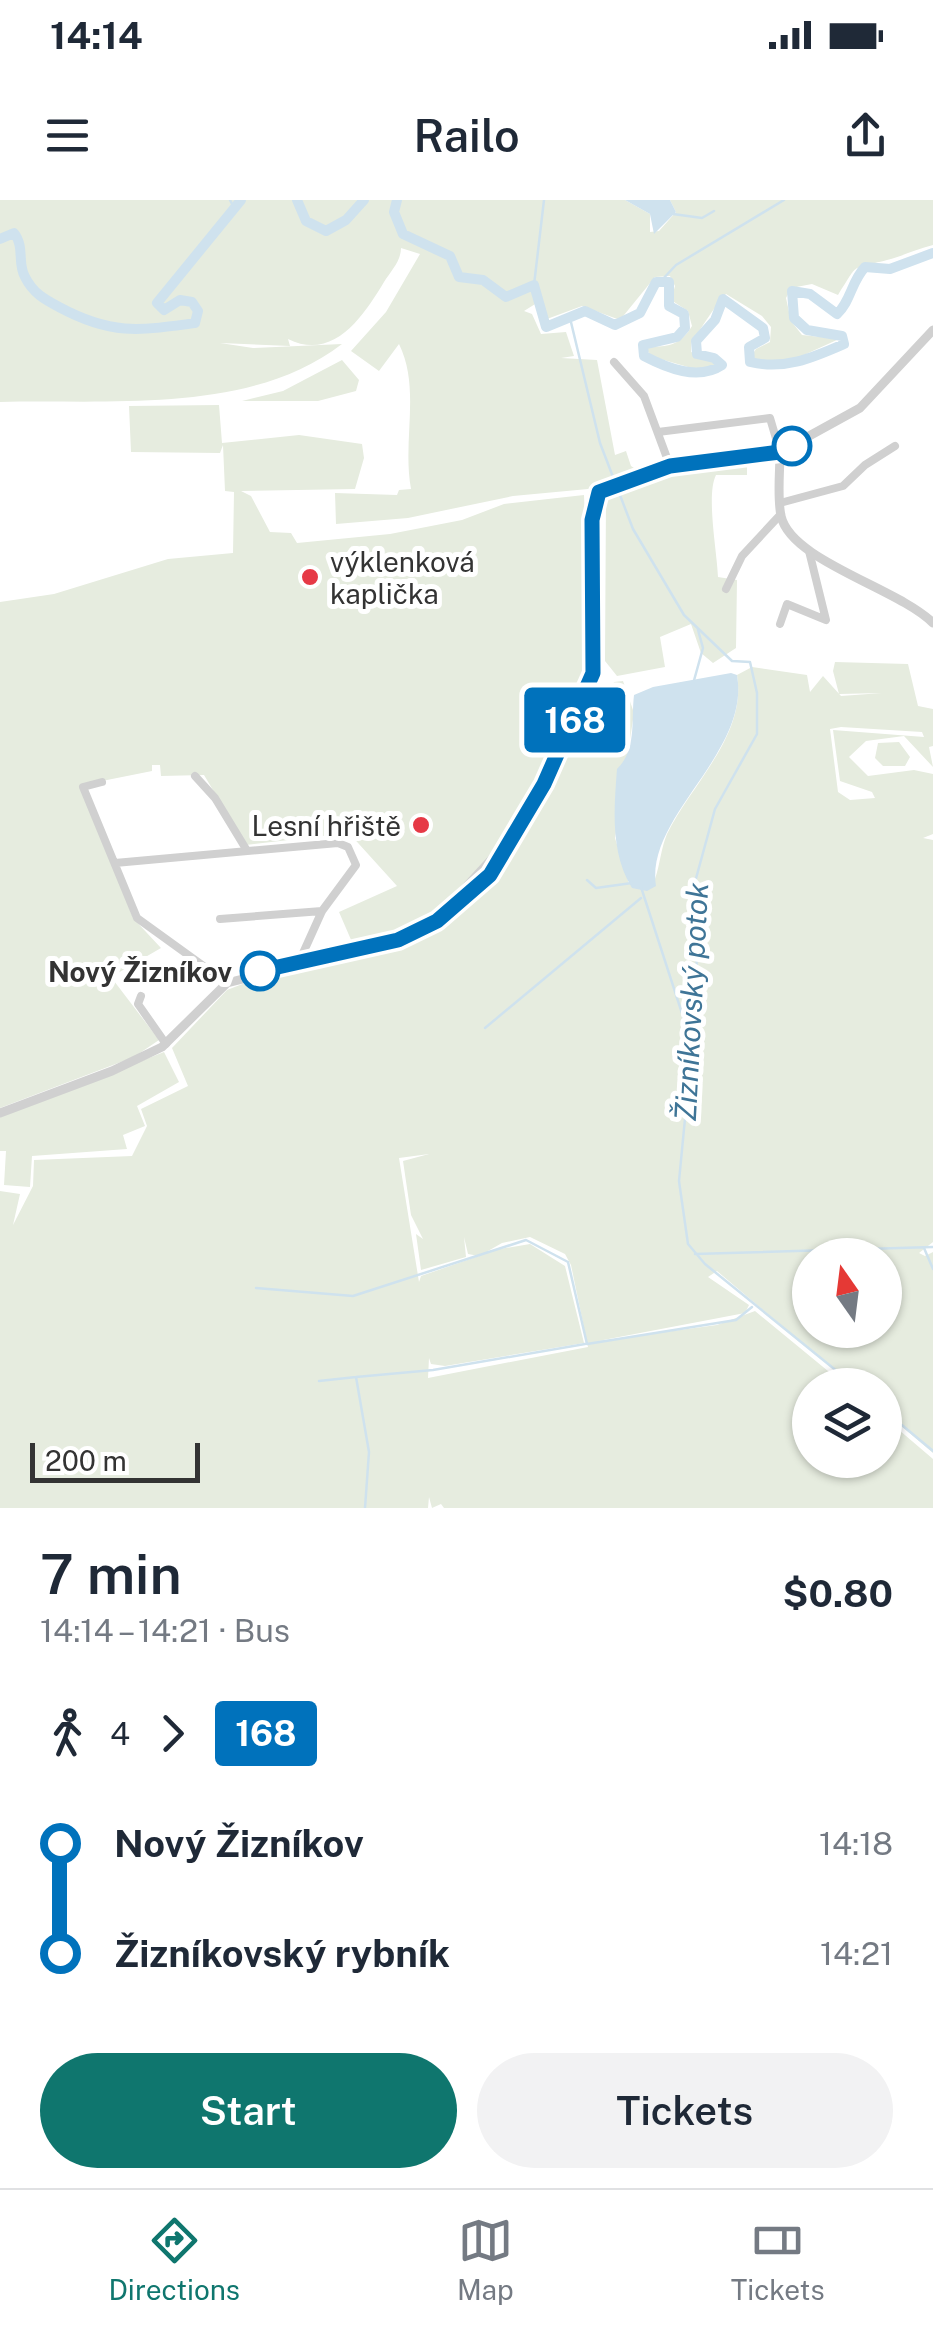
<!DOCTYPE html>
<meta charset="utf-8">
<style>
body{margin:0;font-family:"Public Sans",sans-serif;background:#f2f2f3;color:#1f2937;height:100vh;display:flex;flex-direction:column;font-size:38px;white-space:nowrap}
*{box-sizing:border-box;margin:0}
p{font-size:32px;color:#747a83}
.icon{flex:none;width:55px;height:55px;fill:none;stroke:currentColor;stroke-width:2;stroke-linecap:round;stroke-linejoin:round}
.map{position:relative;height:1308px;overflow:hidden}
.side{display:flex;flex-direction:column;background:#fff;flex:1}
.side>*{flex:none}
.badge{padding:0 20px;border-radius:8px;font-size:35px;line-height:65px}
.needle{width:65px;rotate:346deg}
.buttons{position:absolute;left:792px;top:1038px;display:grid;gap:20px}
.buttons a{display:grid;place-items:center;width:110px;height:110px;border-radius:50%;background:#fff;box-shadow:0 2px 8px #0004;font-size:50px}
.scale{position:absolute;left:30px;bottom:25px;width:170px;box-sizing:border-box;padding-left:10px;border:5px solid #333;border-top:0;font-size:28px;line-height:35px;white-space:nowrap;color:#333;-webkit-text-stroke:8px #fff;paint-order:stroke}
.map>.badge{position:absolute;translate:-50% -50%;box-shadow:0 0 0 5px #fff}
.legs{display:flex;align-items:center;gap:15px;height:110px;padding:0 40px;font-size:32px}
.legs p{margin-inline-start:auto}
.overview{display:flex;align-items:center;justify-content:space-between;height:170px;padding:0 40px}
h1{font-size:55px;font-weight:600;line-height:75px}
.primary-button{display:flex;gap:20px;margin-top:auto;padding:20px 40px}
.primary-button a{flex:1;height:115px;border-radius:60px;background:#0f766e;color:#fff;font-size:40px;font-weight:600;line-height:115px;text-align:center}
.primary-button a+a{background:#f2f2f3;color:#1f2937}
ul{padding:0 40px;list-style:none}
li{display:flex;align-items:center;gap:35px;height:110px;font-size:38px}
li i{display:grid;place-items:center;width:15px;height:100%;margin:0 12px;background:currentColor}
li i::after{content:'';width:25px;height:25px;margin:-12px;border:8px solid;border-radius:50%;background:#fff}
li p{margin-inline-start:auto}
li:first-child i{background:linear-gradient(#0000 50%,currentColor 0)}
li:last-child i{background:linear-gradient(currentColor 50%,#0000 0)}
.status{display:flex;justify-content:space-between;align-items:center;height:70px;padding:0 50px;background:#fff;direction:ltr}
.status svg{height:28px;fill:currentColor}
header{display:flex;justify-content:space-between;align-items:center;height:130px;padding:0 40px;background:#fff;font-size:45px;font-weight:600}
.tab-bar{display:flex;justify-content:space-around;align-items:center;height:140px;border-top:2px solid #e0e1e3;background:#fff;font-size:28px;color:#747a83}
.tab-bar a{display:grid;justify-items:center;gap:5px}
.tab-bar .current{color:#0f766e}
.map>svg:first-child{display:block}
.green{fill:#e6ecdf;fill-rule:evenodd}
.water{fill:#cfe2ee}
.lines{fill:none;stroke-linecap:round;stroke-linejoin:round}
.stream{stroke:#cfe2ee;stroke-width:2.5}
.river{stroke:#cfe2ee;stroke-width:10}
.minor{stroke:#d0d0d0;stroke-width:8}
.tertiary{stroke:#d0d0d0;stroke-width:9}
.line-1-casing{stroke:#fff;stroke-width:22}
.line-1{stroke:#0072bc;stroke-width:15}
.stop-1-dot{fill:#fff;stroke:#0072bc;stroke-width:5}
.poi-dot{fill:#e63946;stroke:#fff;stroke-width:4}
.labels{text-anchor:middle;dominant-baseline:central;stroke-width:10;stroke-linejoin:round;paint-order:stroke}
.poi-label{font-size:28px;fill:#333;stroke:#fff;text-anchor:start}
.stop-label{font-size:28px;font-weight:bold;fill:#333;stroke:#fff;text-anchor:end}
.water-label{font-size:30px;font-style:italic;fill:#3f7597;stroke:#fff}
</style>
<div class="status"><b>14:14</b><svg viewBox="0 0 49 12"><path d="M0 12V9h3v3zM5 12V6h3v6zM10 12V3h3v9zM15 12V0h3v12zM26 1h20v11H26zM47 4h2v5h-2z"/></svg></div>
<header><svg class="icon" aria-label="menu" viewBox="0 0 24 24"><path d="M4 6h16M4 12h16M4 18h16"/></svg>Railo<svg class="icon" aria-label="share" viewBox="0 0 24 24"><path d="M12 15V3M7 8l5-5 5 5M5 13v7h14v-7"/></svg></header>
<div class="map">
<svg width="933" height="1308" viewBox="0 0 933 1308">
<rect width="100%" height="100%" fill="#fff"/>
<path class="green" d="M0 0H625L650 14V32L659 31 676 12 670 0H933V45C916 49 903 56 887 60 849 70 860 61 838 95L812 84 791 88 786 98 791 121 802 135 839 139 782 165 750 158 756 149 770 142 771 127 762 116 726 94C720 98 697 135 691 143V152L716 162 715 166 695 169 650 156 646 146C667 148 681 145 692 126L688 111 671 100 675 86 670 76 655 77 620 120 582 106 547 119 540 101 524 111 532 114 541 134 566 132 574 156 561 158 597 160 615 255 626 251 631 266 640 272 588 289 513 296 408 318 336 324 335 293 397 295 399 290 411 289C402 240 421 189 399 144L379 171 351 151 386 112 420 54 401 48C401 61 391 71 384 82 364 115 334 162 288 139L290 146 220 143 253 148 342 144C250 215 111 199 0 202Z
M342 160 359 180 356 191 318 201H242L283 191Z
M219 205 222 243 299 235 362 244 364 258 355 289 241 291 251 296 270 332 291 333 297 343 390 334 462 320 504 304 584 295C586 350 595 410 589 464 581 537 486 679 425 719 403 733 380 741 355 749L339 712 397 686 349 633 246 645 204 575 161 576 160 565H152V571L87 584 83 590 133 718 161 748 111 777 159 840 134 857 0 908V402L54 394 168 359 233 353 234 292 225 291 223 245 220 253 131 252 129 206Z
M747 258V275H716C706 295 717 351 718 377L737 380 736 448 713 463 701 453 691 424 660 437 665 467 617 476 605 461 606 297 645 285 663 269Z
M835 462 908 464 918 506 933 509V546L929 547 933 567 904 536 866 541 849 557 868 576 914 570 933 574V634L923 638 933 640V1042L919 1053 925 1056 933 1052V1253L885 1212V1185H852L717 1071 708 1077 749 1105 745 1113 598 1141 717 1125 755 1111 845 1185H810V1260H885V1218L933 1259V1308H444L441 1304 432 1308 429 1297 428 1308H0V991L20 994 13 1025 33 986 34 960 132 956 147 926 141 909 188 886 172 848 227 790 268 774 399 743 470 700 515 637 594 486 609 491 614 482 623 481 634 513 615 638 629 684 655 679C660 665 661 648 667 634 692 583 747 535 737 475L752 467 807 475 810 492 823 476 841 496 882 493 839 494 833 471ZM841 527 922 532 924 537 833 530 840 581 872 592 875 598 850 600 838 592 830 529ZM429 954 403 961 411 1015 423 1039 416 1034 421 1070 466 1057 464 1037 468 1054 479 1056 421 1076 419 1082 399 958ZM530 1037 565 1054 571 1065 588 1147 428 1178 429 1158 431 1164 445 1166 584 1143 565 1066 530 1044 488 1051 502 1043ZM810 1055H885V1130H810Z
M899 542 910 557 905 566H883L875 558 878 543Z
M164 852 179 882 137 906 145 926 123 935 127 949 32 956 30 987 4 985 6 951H0V917Z"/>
<path class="water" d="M625 0H670L676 12 654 34 650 14Z
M731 473 737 475C751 553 645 616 656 686L647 691 632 688C610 652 614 609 617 569 637 550 631 520 634 495L653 487Z"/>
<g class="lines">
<path class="stream" d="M230 0 233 6
M673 14 702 18 714 11
M660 82 676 65 784 0
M534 85 544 0
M570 118 600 243 633 329 684 415 732 461 750 462 757 493V534L715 609 692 693 698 784 679 981 688 1044 705 1064 854 1185
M693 484 703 448 698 430
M587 680 596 688 632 683
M641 687 691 841
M485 828 641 698
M924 1048 933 1069
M695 1054 933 1047
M256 1088 353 1096 526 1040 568 1062 587 1144 736 1120 752 1107
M319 1181 356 1177
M885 1211 933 1251
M365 1308 369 1252 356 1177 433 1170 585 1144"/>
<path class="river" d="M297 0 306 21 326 31 346 20 364 0
M397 0 394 12 403 34 450 56 459 77 483 80 506 97 534 85 546 127 585 111 615 125 640 113 656 82H669V106L684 114 685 128 677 137 643 145 644 156C667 168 698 181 722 165L714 158 697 154 696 141 715 120 723 99 763 128 765 138 749 147 750 162C785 170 812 158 844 144L842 136 807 130 794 118 792 91 810 94 837 114C851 101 851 82 865 67L890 69 933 53
M0 39 14 33C25 47 17 63 25 77 33 93 44 99 59 107 111 135 138 131 195 123L198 111 192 102 180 100 164 110 157 103 241 0"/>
<path class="minor" d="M614 162 644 196 670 266
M658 232 770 218 780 252
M780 303 843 286 865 265 895 246
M726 389 742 356 781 314
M780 424 787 404 826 420 809 351
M195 576 215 598 246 649
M102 582 83 587 137 718 227 783
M115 663 338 643 348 647 356 665 322 711 299 762
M220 719 322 711
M141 796 138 804 166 844"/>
<path class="tertiary" d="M933 130 860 208 780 252C780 272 777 296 781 316 791 361 898 388 933 423
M444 711 501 649
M0 913 112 871 162 847 227 783 398 740 437 721 469 698 490 675 544 584 593 473 592 320 599 293 670 266 780 252"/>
</g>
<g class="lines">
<g class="line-1-casing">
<path id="line-1" d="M260 771 398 740 437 721 490 675 544 584 593 473 592 320 599 292 670 266 780 252 792 246"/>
</g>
<use href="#line-1" class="line-1"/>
</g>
<g class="stop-1-dot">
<circle cx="792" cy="246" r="18"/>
<circle cx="260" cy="771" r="18"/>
</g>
<g class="poi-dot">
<circle cx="310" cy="377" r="10"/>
<circle cx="421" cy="625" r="10"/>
</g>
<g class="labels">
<g class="poi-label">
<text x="330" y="361">výklenková<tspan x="330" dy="32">kaplička</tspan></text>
<text x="401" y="625" text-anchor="end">Lesní hřiště</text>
</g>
<g class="stop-label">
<text x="232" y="771">Nový Žizníkov</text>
</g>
<g class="water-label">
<text transform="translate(691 802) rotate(-87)">Žizníkovský potok</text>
</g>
</g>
</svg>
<div class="buttons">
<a><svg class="needle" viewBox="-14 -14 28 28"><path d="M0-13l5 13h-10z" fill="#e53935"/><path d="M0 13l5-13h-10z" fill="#747a83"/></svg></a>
<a><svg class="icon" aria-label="layers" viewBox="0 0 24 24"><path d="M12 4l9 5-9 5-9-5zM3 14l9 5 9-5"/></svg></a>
</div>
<div class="scale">200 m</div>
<b class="badge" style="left:575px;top:520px;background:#0072bc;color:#fff">168</b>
</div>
<section class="side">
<div class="overview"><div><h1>7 min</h1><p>14:14 – 14:21 · Bus</p></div><b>$0.80</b></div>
<div class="legs"><svg class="icon" aria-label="walk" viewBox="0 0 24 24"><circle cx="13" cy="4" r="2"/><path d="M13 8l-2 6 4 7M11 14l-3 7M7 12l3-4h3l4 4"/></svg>4<svg class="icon" aria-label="forward" viewBox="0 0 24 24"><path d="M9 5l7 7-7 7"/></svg><b class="badge" style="background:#0072bc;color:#fff">168</b></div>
<ul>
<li><i style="color:#0072bc"></i><b>Nový Žizníkov</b><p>14:18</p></li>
<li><i style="color:#0072bc"></i><b>Žizníkovský rybník</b><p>14:21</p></li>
</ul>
<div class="primary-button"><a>Start</a><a>Tickets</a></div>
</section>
<nav class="tab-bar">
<a class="current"><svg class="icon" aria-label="directions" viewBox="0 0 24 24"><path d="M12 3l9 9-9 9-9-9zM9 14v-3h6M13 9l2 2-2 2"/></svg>Directions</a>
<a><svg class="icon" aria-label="map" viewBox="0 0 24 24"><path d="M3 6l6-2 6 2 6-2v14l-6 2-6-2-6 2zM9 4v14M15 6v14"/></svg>Map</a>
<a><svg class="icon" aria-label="tickets" viewBox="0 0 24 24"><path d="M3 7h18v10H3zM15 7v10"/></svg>Tickets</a>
</nav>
